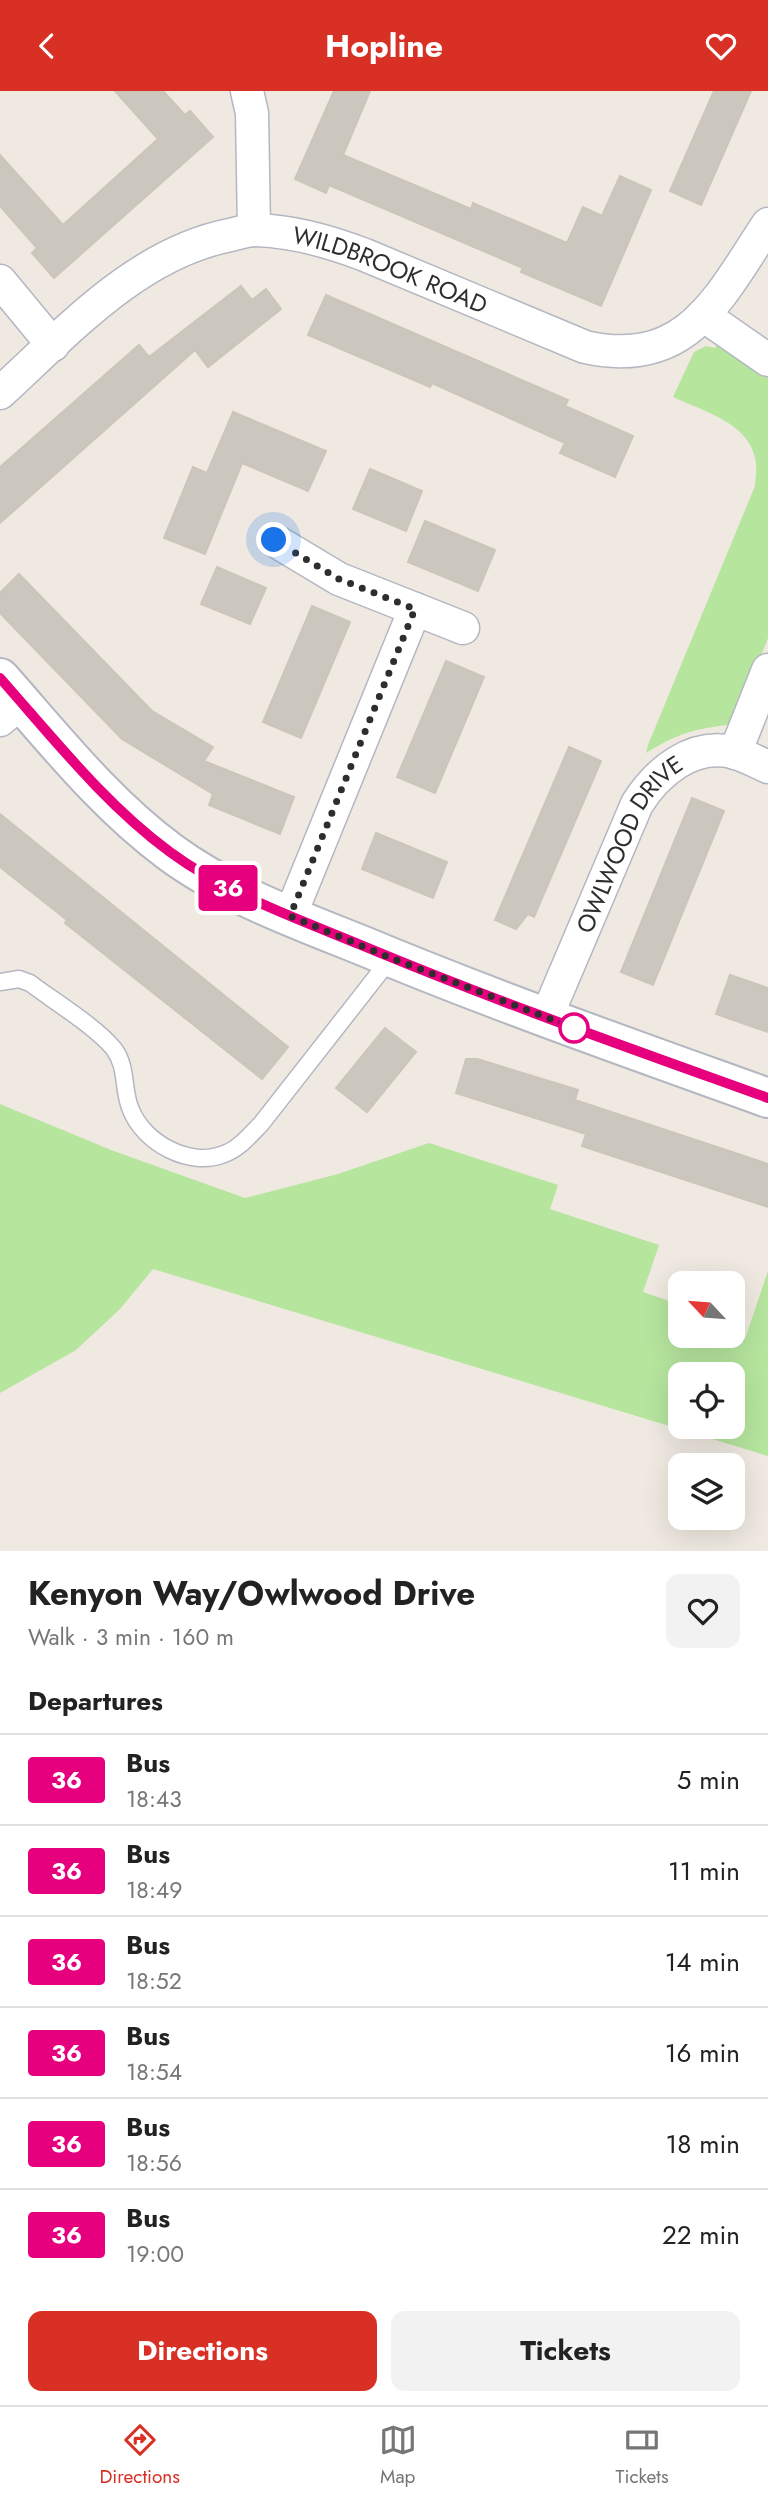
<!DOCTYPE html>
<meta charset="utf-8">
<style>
body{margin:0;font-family:Jost,sans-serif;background:#f2f2f2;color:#222;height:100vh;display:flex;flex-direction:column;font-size:26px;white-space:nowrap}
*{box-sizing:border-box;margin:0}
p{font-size:23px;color:#767676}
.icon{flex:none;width:38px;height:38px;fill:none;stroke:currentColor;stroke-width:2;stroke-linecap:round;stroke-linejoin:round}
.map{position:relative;height:1460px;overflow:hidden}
.drawer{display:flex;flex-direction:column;background:#fff;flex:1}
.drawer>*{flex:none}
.badge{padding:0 14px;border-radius:5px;font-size:24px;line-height:46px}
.needle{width:46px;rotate:296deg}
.buttons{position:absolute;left:668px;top:1180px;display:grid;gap:14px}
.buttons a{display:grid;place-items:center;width:77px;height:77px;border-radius:14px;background:#fff;box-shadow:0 7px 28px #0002;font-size:35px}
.you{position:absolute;width:35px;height:35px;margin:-18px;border:5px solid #fff;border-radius:50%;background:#1a73e8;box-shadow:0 0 0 10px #1a73e833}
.map>.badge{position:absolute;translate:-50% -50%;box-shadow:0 0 0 4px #fff}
h2{padding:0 28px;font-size:26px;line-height:63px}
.round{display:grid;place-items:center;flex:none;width:74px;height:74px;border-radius:14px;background:#f2f2f2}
.overview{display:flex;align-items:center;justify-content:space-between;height:119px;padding:0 28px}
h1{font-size:33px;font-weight:700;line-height:52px}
.action{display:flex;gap:14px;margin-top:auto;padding:14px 28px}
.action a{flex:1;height:80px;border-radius:14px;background:#d93025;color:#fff;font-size:28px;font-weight:700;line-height:80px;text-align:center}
.action a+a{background:#f2f2f2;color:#222}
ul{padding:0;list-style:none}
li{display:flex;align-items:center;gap:21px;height:91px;padding:0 28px;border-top:2px solid #e0e0e0}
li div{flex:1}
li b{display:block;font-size:26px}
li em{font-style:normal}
li .badge{min-width:77px;font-weight:700;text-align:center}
header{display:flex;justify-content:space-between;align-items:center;height:91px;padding:0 28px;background:#d93025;color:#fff;font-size:32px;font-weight:700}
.tab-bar{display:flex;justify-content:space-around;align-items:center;height:98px;border-top:2px solid #e0e0e0;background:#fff;font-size:19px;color:#767676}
.tab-bar a{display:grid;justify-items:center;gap:4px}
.tab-bar .current{color:#d93025}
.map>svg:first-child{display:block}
.green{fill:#b6e59e;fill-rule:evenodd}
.building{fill:#cbc7bf;stroke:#cbc5ba;stroke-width:2}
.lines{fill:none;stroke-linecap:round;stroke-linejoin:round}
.lane-casing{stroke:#b4b7c1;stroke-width:19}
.street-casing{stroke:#b4b7c1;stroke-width:35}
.secondary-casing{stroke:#b4b7c1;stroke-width:42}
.lane{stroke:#fff;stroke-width:16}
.street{stroke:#fff;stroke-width:32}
.secondary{stroke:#fff;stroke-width:38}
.line-casing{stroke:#fff;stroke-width:16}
.line{stroke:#e6007e;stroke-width:10}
.walk{stroke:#2e2e2e;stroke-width:7;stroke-dasharray:0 12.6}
.stop-dot{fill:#fff;stroke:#e6007e;stroke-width:3.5}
.labels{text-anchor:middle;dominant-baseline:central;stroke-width:5;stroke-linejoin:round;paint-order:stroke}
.street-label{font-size:24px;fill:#2e2e2e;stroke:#fff}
</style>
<header><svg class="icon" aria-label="back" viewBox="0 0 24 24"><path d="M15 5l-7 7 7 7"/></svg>Hopline<svg class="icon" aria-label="heart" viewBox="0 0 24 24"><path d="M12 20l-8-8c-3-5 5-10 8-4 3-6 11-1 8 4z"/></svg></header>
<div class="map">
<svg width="768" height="1460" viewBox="0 0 768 1460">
<rect width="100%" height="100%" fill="#efe9e1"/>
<path class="green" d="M719 250 768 284V547L734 633C695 638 680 641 646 662L648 654 755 395C755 388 757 379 756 372 751 332 705 321 673 306L694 261 706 255 715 257Z
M0 1013 111 1059 245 1107 338 1083 429 1052 558 1094 550 1118 659 1154 643 1201 678 1213 674 1226 681 1229V1244H730L745 1248 768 1180V1365L153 1178 120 1218 76 1259 0 1302ZM681 1283H733V1335H681Z"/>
<path class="building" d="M115 0H163L185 24 190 20 213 46 54 187 32 162 37 157 0 115V64L63 134 158 48Z
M334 0H370L343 64 471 118 473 112 567 152 583 116 602 125 620 85 651 99 601 215 521 181 523 177 329 94 326 102 295 88Z
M714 0H751L701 114 670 100Z
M241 195 252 209 266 198 281 218 208 276 195 259 0 432V376L139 254 149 266Z
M326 204 568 309 565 315 633 345 615 386 560 362 565 352 432 292 430 296 308 244Z
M233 321 326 360 308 400 242 372 205 463 164 447 193 376 207 382Z
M370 378 422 400 406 440 353 418Z
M425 430 495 459 478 500 408 471Z
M217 476 266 497 250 533 201 513Z
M19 483 152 620 213 656 204 670 294 706 280 743 209 714 213 703 122 648 0 522V502Z
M312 515 350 531 301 647 263 631Z
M446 570 484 586 435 702 397 686Z
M569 656 601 670 534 826 528 823 516 838 495 829Z
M692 707 724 720 653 894 621 881Z
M0 723 288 956 262 988 65 832 67 829 0 776Z
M376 742 447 771 433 807 362 778Z
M730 884 768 897V941L716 923Z
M385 937 416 961 367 1021 336 997Z
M466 968H477L578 999 575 1009 768 1073V1116L582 1055 586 1043 456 1002Z"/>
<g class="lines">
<g class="lane-casing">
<path id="lane" d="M0 891 19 888 30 892C55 911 95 935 114 958 128 977 122 999 131 1019 144 1052 190 1077 224 1063 239 1058 250 1044 261 1033L391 867"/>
</g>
<g class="street-casing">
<g id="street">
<path d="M247 0 252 22 254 139"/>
<path d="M0 190 53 254"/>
<path d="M703 224 768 269"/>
<path id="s1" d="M0 302C68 240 136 163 230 144 238 142 248 139 256 139 293 140 331 151 365 164L585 256C688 279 719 206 768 133"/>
<path d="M274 449 339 488 463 537"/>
<path d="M0 629 21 611"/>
<path d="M735 662 768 579"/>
<path d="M290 825 415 518"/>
<path id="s2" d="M546 927 637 713C657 681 692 652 732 661 744 664 757 671 768 676"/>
</g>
</g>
<g class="secondary-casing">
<path id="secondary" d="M0 587C54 648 105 713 170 761 227 803 296 828 361 854 495 910 632 958 768 1007"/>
</g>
<use href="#lane" class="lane"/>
<use href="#street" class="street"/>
<use href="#secondary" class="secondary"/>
</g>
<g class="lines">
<g class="line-casing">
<path id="line" d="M0 587C54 648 105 713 170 761 227 803 296 827 361 854 495 910 632 958 768 1007"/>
</g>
<use href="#line" class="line"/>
<path class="walk" d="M274 449 339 488 415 518 290 825 391 867 574 937"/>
</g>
<circle class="stop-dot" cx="574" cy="937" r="14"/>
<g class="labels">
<g class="street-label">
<text stroke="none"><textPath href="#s1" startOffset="450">WILDBROOK ROAD</textPath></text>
<text stroke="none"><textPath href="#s2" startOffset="194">OWLWOOD DRIVE</textPath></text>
</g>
</g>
</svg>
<div class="buttons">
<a><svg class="needle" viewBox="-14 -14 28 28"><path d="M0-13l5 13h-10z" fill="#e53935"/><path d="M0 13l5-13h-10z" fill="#767676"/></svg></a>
<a><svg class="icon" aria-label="locate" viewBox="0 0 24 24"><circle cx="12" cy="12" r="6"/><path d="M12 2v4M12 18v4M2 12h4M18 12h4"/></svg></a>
<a><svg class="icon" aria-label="layers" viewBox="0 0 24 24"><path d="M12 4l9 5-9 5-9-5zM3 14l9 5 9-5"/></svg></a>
</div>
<div class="you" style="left:274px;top:449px"></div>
<b class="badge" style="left:228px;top:797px;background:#e6007e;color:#fff">36</b>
</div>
<section class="drawer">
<div class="overview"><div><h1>Kenyon Way/Owlwood Drive</h1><p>Walk · 3 min · 160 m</p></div><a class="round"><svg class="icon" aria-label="heart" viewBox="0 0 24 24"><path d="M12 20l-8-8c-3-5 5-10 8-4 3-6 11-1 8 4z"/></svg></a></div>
<h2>Departures</h2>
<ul>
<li><span class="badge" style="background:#e6007e;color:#fff">36</span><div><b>Bus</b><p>18:43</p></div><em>5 min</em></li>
<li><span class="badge" style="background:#e6007e;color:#fff">36</span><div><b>Bus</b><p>18:49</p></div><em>11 min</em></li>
<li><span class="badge" style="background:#e6007e;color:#fff">36</span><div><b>Bus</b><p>18:52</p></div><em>14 min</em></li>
<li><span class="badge" style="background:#e6007e;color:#fff">36</span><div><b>Bus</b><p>18:54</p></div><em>16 min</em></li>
<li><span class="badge" style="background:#e6007e;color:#fff">36</span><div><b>Bus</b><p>18:56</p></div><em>18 min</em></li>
<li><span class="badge" style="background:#e6007e;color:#fff">36</span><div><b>Bus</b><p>19:00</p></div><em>22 min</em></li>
</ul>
<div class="action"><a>Directions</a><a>Tickets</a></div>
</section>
<nav class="tab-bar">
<a class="current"><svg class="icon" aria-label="directions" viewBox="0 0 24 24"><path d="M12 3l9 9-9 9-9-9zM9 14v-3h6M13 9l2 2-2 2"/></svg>Directions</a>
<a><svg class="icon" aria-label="map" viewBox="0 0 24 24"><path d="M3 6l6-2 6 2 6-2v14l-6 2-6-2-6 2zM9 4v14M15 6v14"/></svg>Map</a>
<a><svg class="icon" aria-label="tickets" viewBox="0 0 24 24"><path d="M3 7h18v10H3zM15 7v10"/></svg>Tickets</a>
</nav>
